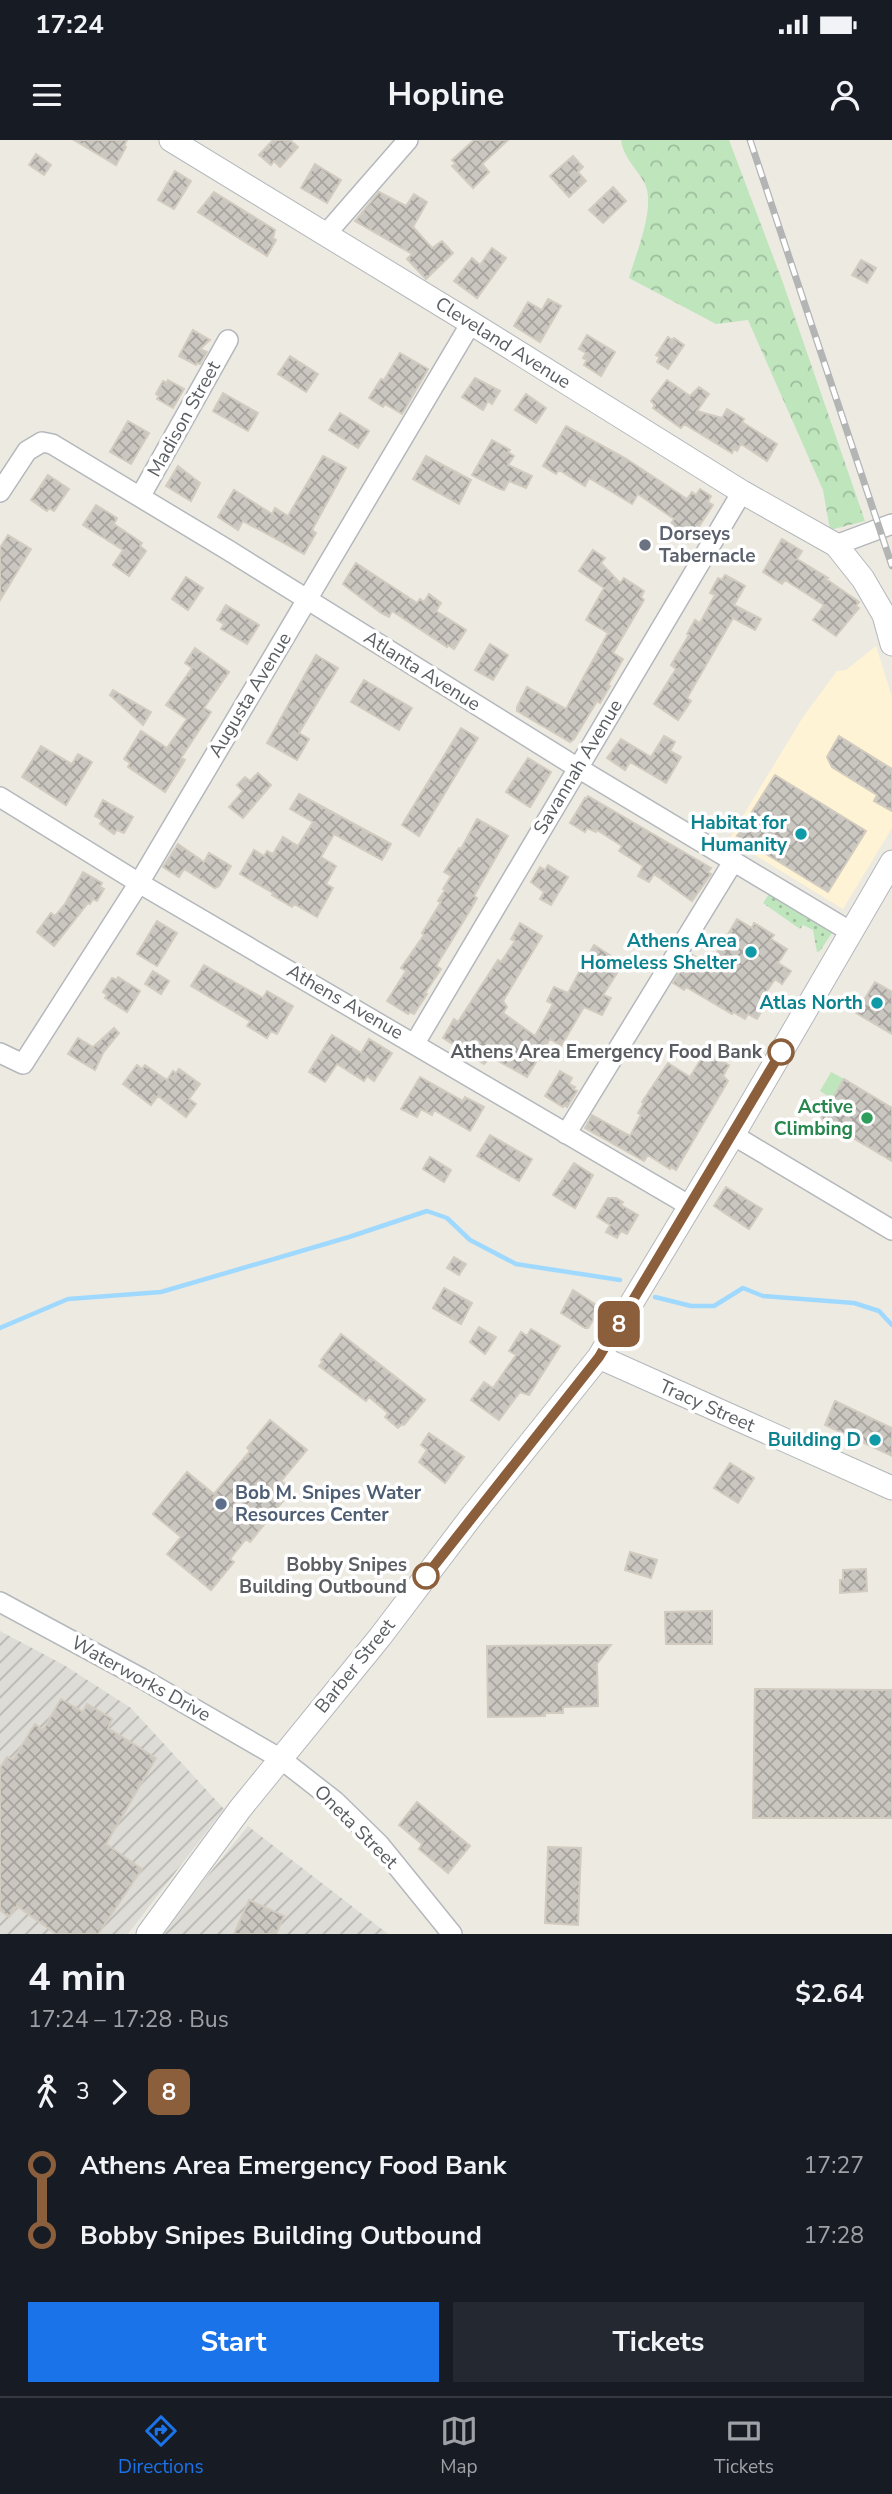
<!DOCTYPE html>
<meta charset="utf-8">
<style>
body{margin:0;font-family:"Nunito Sans",sans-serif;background:#242831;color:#f1f3f6;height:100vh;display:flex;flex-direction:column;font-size:26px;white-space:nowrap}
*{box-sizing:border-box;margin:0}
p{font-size:23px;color:#9ea1a6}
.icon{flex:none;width:38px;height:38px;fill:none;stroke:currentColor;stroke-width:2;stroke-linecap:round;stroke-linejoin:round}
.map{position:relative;height:1794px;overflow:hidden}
.details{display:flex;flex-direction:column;background:#171b24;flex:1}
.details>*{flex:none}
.badge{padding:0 14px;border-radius:10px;font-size:24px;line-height:46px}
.map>.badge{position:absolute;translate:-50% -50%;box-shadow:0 0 0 4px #fff}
.legs{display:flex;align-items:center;gap:10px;height:77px;padding:0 28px;font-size:23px}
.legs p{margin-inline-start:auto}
.headline{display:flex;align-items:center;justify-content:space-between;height:119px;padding:0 28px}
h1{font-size:38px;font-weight:700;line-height:52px}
.primary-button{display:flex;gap:14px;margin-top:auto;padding:14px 28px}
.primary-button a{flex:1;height:80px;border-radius:0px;background:#1a73e8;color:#fff;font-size:28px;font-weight:700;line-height:80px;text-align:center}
.primary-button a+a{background:#242831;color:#f1f3f6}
ul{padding:0 28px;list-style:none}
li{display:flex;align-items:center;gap:24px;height:70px;font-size:26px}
li i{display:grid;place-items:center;width:10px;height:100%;margin:0 9px;background:currentColor}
li i::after{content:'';width:18px;height:18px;margin:-9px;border:5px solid;border-radius:50%;background:#171b24}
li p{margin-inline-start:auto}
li:first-child i{background:linear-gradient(#0000 50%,currentColor 0)}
li:last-child i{background:linear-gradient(currentColor 50%,#0000 0)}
.status{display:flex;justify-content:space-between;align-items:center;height:49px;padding:0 35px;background:#171b24;direction:ltr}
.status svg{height:19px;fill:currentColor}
header{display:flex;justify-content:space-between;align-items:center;height:91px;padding:0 28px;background:#171b24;font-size:32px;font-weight:700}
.tab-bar{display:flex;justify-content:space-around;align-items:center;height:98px;border-top:2px solid #363941;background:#171b24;font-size:19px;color:#9ea1a6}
.tab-bar a{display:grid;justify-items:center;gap:4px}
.tab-bar .on{color:#1a73e8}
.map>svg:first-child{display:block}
.commercial{fill:#fef3d5}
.industrial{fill:url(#industrial-furrows)}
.grass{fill:url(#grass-dots)}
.forest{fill:url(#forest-crowns)}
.garden{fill:#bfe5bd}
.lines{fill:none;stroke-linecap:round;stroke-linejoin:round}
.stream{stroke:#9fd9ff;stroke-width:4.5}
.building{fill:url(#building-cross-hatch);stroke:#d2cbc0;stroke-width:2}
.minor-casing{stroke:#b4b8bc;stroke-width:22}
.tertiary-casing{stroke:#b4b8bc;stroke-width:25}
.minor{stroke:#fff;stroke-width:19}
.tertiary{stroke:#fff;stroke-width:23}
.rail-casing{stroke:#b3b4b4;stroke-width:7}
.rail{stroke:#fff;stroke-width:4.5;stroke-dasharray:13;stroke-linecap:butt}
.line-1-casing{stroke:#fff;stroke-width:16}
.line-1{stroke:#8b5e3c;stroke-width:10}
.worship-dot{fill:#6b7280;stroke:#fff;stroke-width:2.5}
.culture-dot{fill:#0f9aa8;stroke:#fff;stroke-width:2.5}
.stop-1-dot{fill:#fff;stroke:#8b5e3c;stroke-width:3.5}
.leisure-dot{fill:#2e9e5b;stroke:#fff;stroke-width:2.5}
.service-dot{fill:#5c6f8a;stroke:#fff;stroke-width:2.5}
.labels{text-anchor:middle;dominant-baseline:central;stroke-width:7;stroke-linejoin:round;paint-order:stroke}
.street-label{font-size:19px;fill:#5a5e62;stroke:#fff}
.worship-label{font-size:19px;font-weight:bold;fill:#5b616d;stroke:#fff;text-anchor:start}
.culture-label{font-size:19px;font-weight:bold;fill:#0d838f;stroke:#fff;text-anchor:end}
.stop-label{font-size:19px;font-weight:bold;fill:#5a5e62;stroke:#fff;text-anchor:end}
.leisure-label{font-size:19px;font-weight:bold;fill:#27864d;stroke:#fff;text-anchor:end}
.service-label{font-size:19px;font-weight:bold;fill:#4e5e75;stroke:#fff;text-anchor:start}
</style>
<div class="status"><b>17:24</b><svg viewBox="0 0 49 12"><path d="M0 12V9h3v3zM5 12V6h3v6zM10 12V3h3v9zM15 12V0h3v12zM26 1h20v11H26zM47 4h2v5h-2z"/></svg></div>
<header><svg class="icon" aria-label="menu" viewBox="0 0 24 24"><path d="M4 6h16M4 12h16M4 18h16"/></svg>Hopline<svg class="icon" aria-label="person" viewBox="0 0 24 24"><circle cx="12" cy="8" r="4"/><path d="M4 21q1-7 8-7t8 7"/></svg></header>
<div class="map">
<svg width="892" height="1794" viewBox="0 0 892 1794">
<defs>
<pattern id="industrial-furrows" width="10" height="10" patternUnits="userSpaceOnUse" patternTransform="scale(1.75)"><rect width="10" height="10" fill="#dedcd6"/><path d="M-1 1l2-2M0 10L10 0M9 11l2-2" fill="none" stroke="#b7b6b1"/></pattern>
<pattern id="grass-dots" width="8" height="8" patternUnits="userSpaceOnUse" patternTransform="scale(1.75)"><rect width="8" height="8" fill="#bfe5bd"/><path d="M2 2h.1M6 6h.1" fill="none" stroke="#9ebd9d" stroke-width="1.8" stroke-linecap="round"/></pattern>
<pattern id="forest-crowns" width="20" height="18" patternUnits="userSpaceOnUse" patternTransform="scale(1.75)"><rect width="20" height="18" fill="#bfe5bd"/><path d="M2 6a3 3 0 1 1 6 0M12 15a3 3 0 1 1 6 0" fill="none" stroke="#9ebd9d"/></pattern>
<pattern id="building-cross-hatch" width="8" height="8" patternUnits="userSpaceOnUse" patternTransform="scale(1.75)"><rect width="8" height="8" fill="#cac6c0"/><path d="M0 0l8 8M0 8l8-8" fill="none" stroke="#a7a49f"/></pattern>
</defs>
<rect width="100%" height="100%" fill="#edeae1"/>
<path class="commercial" d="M876 506 892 557V688L843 769 729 699 803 577 837 531 846 530Z"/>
<path class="industrial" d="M0 1491 64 1525 131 1568 224 1669 128 1794H0Z
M248 1686 388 1794H160Z"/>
<path class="grass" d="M769 754 832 793 820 811 817 812 813 790 803 785 800 789 763 763Z"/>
<path class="forest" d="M621 0H729L782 140 865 381 830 390 823 350 748 180 716 184 629 138C636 113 657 65 644 42 636 28 623 17 621 0Z"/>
<path class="garden" d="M831 932 844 939 833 959 820 951Z"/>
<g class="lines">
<path class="stream" d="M655 1157 691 1166H714L743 1148 763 1156 854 1163 879 1171 892 1185
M0 1188 68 1159 161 1152 349 1097 427 1071 447 1078 470 1100 516 1124 620 1140"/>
</g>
<path class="building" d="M74 0H127L124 6 126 7 116 25Z
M273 0H290L298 7 280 27 274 21 271 25 259 15Z
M474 0H508L482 24 489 32 473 48 452 26 456 24 452 20Z
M36 14 51 25 44 35 29 25Z
M573 16 583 27 578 32 586 41 569 57 550 36Z
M315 24 341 40 327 63 301 48Z
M175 31 191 41 174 69 158 60Z
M613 47 626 61 603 83 589 70Z
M214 52 275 90 273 98 276 100 267 116 198 72Z
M379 52 406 66 414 54 427 62 413 87 432 108 442 101 453 113 426 139 407 119 412 114 355 81Z
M492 108 506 118 477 158 454 141 472 118 480 125Z
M861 120 876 128 867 143 852 135Z
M548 159 561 166 540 202 514 186 528 162 542 170Z
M193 190 210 200 200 209 207 212 200 224 197 223 196 225 179 216Z
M587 195 615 212 601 236 584 225 587 220 583 218 586 213 579 209Z
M668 197 672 200 674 198 684 205 668 229 657 222 660 217 656 215Z
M400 213 428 229 402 274 385 264 383 267 369 258 381 239 384 240Z
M290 216 318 234 306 252 278 234Z
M475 238 500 251 492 264 488 261 483 270 462 257Z
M168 240 184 249 173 268 157 259 159 256 156 254 163 241 167 243Z
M667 240 690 256 699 247 709 254 697 271 722 278 727 269 744 279 742 282 777 304 767 321 741 304 737 311 734 309 732 313 684 284 681 288 653 268 655 265 651 261Z
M223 253 258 273 248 291 213 271Z
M526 254 546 268 536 283 515 270Z
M340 273 369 291 358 308 329 290Z
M128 281 149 293 131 324 110 312Z
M566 286 625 318 687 359 692 352 696 355 700 349 711 356 708 362 713 365 688 403 668 389 674 379 638 354 632 364 589 338 585 346 559 330 556 334 543 326Z
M492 300 510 310 508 312 514 316 508 325 532 336 526 348 509 341 504 350 500 349 472 335Z
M323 316 346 328 312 390 316 393 304 414 243 381 238 390 218 377 234 350 272 374 275 368 288 376Z
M426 316 471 340 459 364 413 339Z
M178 326 200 343 191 361 166 346Z
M48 335 69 349 54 371 49 368 47 371 31 360Z
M96 365 117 378 114 384 142 403 140 406 146 411 129 436 113 425 123 410 83 385Z
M8 395 31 409 0 460V408Z
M782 399 802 411 797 419 828 438 826 439 859 462 856 466 859 468 836 496 813 480 824 465 785 440 782 444 763 432Z
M593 410 605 418 601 423 620 443 624 438 644 451 641 457 644 460 613 513 623 519 608 545 610 546 600 563 597 561 574 599 570 602 517 571V567L527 547 566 569 608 493 586 480 604 448 579 431Z
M356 423 417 463 420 459 424 462 429 454 441 463 436 471 466 490 454 509 448 505 447 507 392 471 389 477 381 473 343 444Z
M725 435 745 446 734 465 761 479 755 490 733 478 687 558 691 561 678 580 654 564 676 529 671 525 689 495 687 494 695 480 700 483 715 455 710 453 718 438 722 440Z
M186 437 203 448 188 470 172 459Z
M226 465 259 485 247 504 221 489 224 484 217 480Z
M490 504 508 515 493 540 475 530Z
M195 508 229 532 204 568 211 572 181 618 185 620 165 652 128 627 130 623 124 619 141 591 167 608 187 579 166 565 192 528 185 523Z
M316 515 338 528 299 593 309 599 297 620 267 603Z
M364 540 412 568 399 590 351 562Z
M113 550 151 572 143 585 110 555Z
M461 588 478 598 419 696 402 685Z
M664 596 675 602 670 611 681 617 666 643 630 622 625 630 607 618 621 599 651 617Z
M839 596 892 629V671L874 661 877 655 832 627 827 617Z
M41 606 72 624 78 614 92 622 66 665 22 637Z
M528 618 551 632 530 667 506 652Z
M258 633 271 645 243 678 229 667 243 651 237 645 245 637 250 641Z
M775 635 866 691 828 752 737 696Z
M299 654 391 704 382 720 334 694 321 717 336 726 326 744 333 748 317 777 294 764 292 767 272 755 273 753 240 734 254 710 264 716 267 711 273 714 283 697 298 706 313 682 290 669Z
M588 656 711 728 708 732 711 734 692 761 654 734 649 742 638 736 643 726 619 711 622 706 597 690 596 692 587 688 585 692 570 683 585 658 586 659Z
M103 660 133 677 124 693 117 690 114 694 100 684 102 680 95 676Z
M477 679 508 696 474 756 477 758 469 772 436 826 441 829 425 853 427 854 414 874 410 872 408 874 387 861 406 831 401 828 424 795 422 793 441 762 438 761 445 750 443 749 451 736 444 732 459 708 461 709Z
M178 704 204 722 209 713 231 726 219 746 215 748 184 729 179 737 163 727Z
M548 725 568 737 551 765 540 759 544 752 531 742 540 727 545 730Z
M83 732 102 743 100 747 104 749 97 761 93 759 90 764 88 763 54 806 37 792 51 773 55 776 65 764Z
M737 779 752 788 754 783 774 795 771 799 787 809 778 823 791 831 782 844 775 839 758 864 764 867 757 879 748 874 745 879 733 872 732 874 686 847 684 850 673 843 691 814 709 826Z
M157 781 177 793 157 826 137 814Z
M520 783 542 796 503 861 507 867 503 873 535 896 553 864 547 861 554 847 568 853 594 805 619 821 617 825 621 827 603 855 611 858 602 875 584 867 561 906 550 899 527 937 491 917 484 924 443 898 454 879 458 882 498 820 501 822 515 801 511 799Z
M204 825 263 858 267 851 293 866 277 894 271 891 267 898 247 886 250 881 191 846Z
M153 831 169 841 161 854 145 844Z
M118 837 140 851 127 872 105 858 107 855 103 852 112 838 117 840Z
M875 842 892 852V894L856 873Z
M114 888 119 893 103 913 95 930 68 914 78 898 93 907Z
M332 895 361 913 369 899 392 913 374 941 367 936 364 941 337 924 325 942 309 932Z
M706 911 729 925 723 936 728 941 676 1030 671 1027 670 1029 648 1015 644 1021 585 988 592 975 630 996 641 975 638 973 644 963 642 962 668 923 690 937Z
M137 925 142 929 145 925 167 940 173 931 176 933 179 929 200 944 189 959 196 964 186 977 158 956 151 965 123 944Z
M560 931 572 938 569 944 575 947 573 949 577 951 567 967 564 965 563 967 545 956Z
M420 937 463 961 465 957 484 967 470 991 434 970 432 975 421 969 417 977 401 969Z
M844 939 892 968V1021L821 979Z
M490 995 532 1019 519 1041 477 1016Z
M430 1017 451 1030 444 1042 423 1029Z
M574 1023 593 1035 575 1068 553 1055Z
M726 1047 762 1069 749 1089 714 1066Z
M608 1058H616L623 1062 621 1065 638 1075 627 1094 621 1091 617 1098 606 1092 610 1085 597 1077Z
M454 1117 466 1124 459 1135 447 1128Z
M444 1148 472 1163 461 1184 433 1168Z
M573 1150 601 1168 588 1188H585L561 1173Z
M479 1187 496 1197 485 1214 470 1202Z
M531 1189 560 1206 529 1255 520 1252 499 1280 471 1260 484 1242 493 1248 516 1215 509 1211 521 1192 527 1196Z
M341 1194 425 1260 404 1285 402 1284 398 1288 385 1277 388 1273 369 1257 366 1261 319 1226 323 1221 321 1220Z
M835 1261 892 1288V1316L825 1285Z
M270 1280 307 1310 281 1341 292 1350 250 1402 246 1399 230 1419 234 1422 211 1450 167 1414 181 1397 153 1374 187 1332 214 1354 250 1311 247 1308Z
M429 1293 464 1317 445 1343 419 1322 427 1310 421 1305Z
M730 1323 754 1338 738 1363 714 1348Z
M630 1412 657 1420 651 1438 625 1430Z
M866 1429 867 1451 840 1453V1440H843V1430Z
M712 1471V1504H666L665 1472Z
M611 1505 597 1524 598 1566 563 1567V1573H545V1576L488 1577 487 1506Z
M755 1549 892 1550V1678H753Z
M61 1559 83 1572 87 1564 112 1579 108 1588 156 1618 106 1704 142 1729 98 1794H56L17 1766 9 1777 0 1770V1628L7 1617 13 1620 35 1584 43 1590Z
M417 1662 470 1706 448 1733 419 1709 422 1704 399 1685Z
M548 1707 581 1708 578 1785 545 1783Z
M249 1760 284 1776 276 1794H234Z"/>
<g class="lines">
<g class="minor-casing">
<path id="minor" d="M326 94 408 0
M0 352 27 311 42 302 52 304 228 410 578 628 851 792
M140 357 228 200
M836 405 892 384
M0 657 139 743 690 1066
M415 903 742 352
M0 913 23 924 139 743 471 183
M566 994 733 722
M733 995 892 1090
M0 1462 141 1538 281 1619 336 1662 379 1704 452 1794"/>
</g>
<g class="tertiary-casing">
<path id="tertiary" d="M171 0 471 183 742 352 836 405 863 439 884 475 892 504
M599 1217 892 1348
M148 1794 240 1669 380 1497 471 1377 599 1217 733 995 892 722"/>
</g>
<use href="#minor" class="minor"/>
<use href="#tertiary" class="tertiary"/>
<g class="rail-casing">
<path id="rail" d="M750 0 892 426"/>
</g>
<use href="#rail" class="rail"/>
</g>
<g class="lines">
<g class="line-1-casing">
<path id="line-1" d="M426 1436 599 1217 781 912"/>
</g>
<use href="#line-1" class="line-1"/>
</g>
<circle class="worship-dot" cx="645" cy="405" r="7"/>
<g class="culture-dot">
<circle cx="801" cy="694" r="7"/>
<circle cx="751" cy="812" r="7"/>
<circle cx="877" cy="863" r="7"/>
<circle cx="875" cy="1300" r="7"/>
</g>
<g class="stop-1-dot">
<circle cx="781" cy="912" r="12"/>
<circle cx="426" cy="1436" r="12"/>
</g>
<circle class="leisure-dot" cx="867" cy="978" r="7"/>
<circle class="service-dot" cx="221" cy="1364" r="7"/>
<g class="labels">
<g class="street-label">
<text transform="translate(503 203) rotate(32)">Cleveland Avenue</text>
<text transform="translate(184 279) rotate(-61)">Madison Street</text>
<text transform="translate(422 531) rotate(32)">Atlanta Avenue</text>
<text transform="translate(250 555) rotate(-59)">Augusta Avenue</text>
<text transform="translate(578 627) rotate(-59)">Savannah Avenue</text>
<text transform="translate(345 862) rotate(30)">Athens Avenue</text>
<text transform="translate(707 1266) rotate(24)">Tracy Street</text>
<text transform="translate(355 1526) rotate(-51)">Barber Street</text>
<text transform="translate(141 1539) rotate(29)">Waterworks Drive</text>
<text transform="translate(356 1687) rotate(45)">Oneta Street</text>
</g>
<g class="worship-label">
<text x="659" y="394">Dorseys<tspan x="659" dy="22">Tabernacle</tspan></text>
</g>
<g class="culture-label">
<text x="787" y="683">Habitat for<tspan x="787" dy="22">Humanity</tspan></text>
<text x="737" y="801">Athens Area<tspan x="737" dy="22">Homeless Shelter</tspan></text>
<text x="863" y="863">Atlas North</text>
<text x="861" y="1300">Building D</text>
</g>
<g class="stop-label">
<text x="762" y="912">Athens Area Emergency Food Bank</text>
<text x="407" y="1425">Bobby Snipes<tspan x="407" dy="22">Building Outbound</tspan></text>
</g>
<g class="leisure-label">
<text x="853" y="967">Active<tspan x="853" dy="22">Climbing</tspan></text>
</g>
<g class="service-label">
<text x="235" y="1353">Bob M. Snipes Water<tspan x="235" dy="22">Resources Center</tspan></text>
</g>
</g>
</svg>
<b class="badge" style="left:619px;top:1184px;background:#8b5e3c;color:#fff">8</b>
</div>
<section class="details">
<div class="headline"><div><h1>4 min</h1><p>17:24 – 17:28 · Bus</p></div><b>$2.64</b></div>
<div class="legs"><svg class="icon" aria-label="walk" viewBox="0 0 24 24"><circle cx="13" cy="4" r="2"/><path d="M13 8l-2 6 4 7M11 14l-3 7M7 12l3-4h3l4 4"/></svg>3<svg class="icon" aria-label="forward" viewBox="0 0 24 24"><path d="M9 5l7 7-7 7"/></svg><b class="badge" style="background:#8b5e3c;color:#fff">8</b></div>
<ul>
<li><i style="color:#8b5e3c"></i><b>Athens Area Emergency Food Bank</b><p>17:27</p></li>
<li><i style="color:#8b5e3c"></i><b>Bobby Snipes Building Outbound</b><p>17:28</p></li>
</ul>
<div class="primary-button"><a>Start</a><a>Tickets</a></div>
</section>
<nav class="tab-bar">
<a class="on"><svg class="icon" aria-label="directions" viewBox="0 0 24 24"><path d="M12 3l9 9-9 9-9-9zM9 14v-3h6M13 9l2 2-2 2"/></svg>Directions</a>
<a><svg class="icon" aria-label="map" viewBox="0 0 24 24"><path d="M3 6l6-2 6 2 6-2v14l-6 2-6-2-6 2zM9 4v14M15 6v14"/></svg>Map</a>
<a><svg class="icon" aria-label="tickets" viewBox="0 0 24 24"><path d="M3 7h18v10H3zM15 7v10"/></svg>Tickets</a>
</nav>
